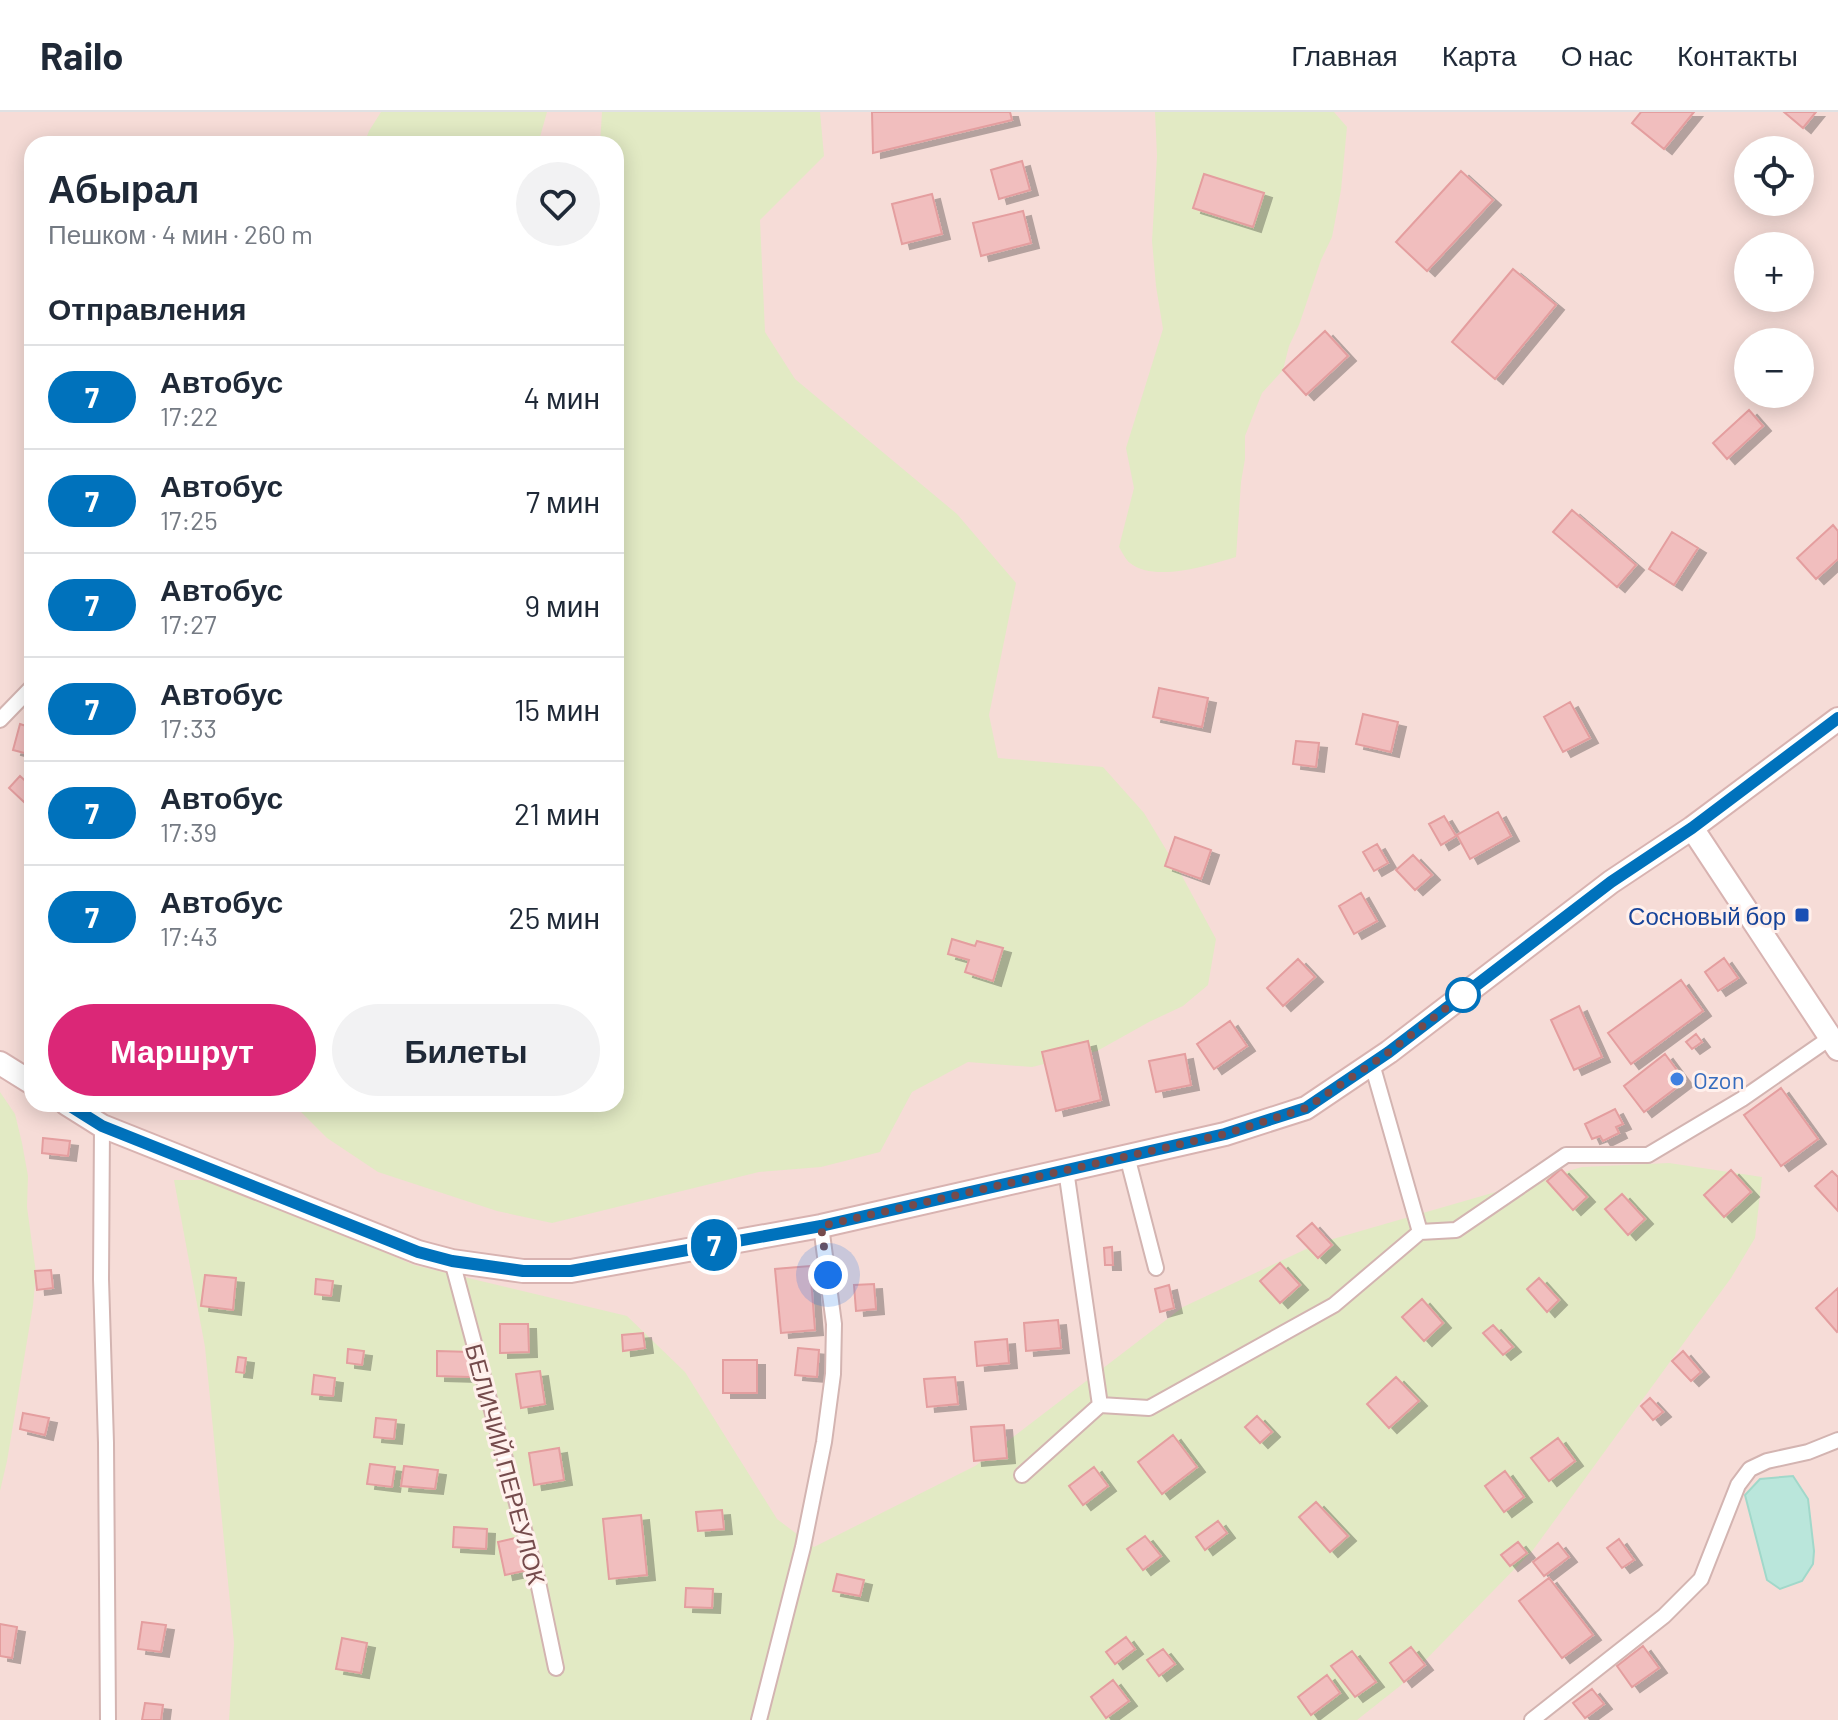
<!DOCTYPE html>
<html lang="ru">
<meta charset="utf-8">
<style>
body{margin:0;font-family:Barlow,sans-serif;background:#f2f2f3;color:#1f2937;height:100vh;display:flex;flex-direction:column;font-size:30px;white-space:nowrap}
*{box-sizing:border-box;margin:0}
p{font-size:26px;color:#747a83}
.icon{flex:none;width:44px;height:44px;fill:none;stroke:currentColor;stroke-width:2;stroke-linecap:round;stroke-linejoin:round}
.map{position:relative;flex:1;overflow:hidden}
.sheet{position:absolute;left:24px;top:24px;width:600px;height:976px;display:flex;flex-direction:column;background:#fff;border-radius:24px;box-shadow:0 4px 20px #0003}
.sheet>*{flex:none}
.badge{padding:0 16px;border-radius:26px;font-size:28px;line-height:52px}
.controls{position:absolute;left:1734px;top:24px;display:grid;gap:16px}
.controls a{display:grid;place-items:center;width:80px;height:80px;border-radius:50%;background:#fff;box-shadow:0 4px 20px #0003;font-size:40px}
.you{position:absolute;width:40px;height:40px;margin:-20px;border:6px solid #fff;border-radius:50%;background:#1a73e8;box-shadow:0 0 0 12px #1a73e833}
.map>.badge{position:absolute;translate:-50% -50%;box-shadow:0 0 0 4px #fff}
h2{padding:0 24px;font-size:30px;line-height:72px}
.round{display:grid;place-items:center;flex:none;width:84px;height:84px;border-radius:42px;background:#f2f2f3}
.head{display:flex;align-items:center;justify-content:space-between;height:136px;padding:0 24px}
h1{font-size:38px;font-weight:700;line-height:60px}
.button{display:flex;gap:16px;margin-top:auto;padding:16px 24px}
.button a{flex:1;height:92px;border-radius:48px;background:#db2777;color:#fff;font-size:32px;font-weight:700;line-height:92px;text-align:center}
.button a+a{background:#f2f2f3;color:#1f2937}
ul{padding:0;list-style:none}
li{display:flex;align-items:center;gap:24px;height:104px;padding:0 24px;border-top:2px solid #e0e1e3}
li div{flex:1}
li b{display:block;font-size:30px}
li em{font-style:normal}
li .badge{min-width:88px;font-weight:700;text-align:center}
header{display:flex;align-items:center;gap:48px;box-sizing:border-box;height:112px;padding:0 40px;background:#fff;border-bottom:2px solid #e0e1e3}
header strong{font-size:38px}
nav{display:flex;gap:44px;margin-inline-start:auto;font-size:28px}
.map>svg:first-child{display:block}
.residential{fill:#f6dcd7;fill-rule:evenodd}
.green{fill:#e2eac4}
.water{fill:#bae6db;stroke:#a1d8ca;stroke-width:2}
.building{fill:#f1bebe;stroke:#e49e9f;stroke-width:2;filter:url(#shadow)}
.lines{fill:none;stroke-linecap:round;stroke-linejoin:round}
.street-casing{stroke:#d3b4b1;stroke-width:18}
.secondary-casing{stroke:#d8b3b1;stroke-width:26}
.street{stroke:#fff;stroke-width:14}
.secondary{stroke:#fff;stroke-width:22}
.line-casing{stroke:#fff;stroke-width:18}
.line{stroke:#0072bc;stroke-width:12}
.walk{stroke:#754b4c;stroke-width:8;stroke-dasharray:0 14.4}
.transit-dot{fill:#1a4fb4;stroke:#fff0ec;stroke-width:3}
.stop-dot{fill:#fff;stroke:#0072bc;stroke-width:4}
.shop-dot{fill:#3f7fe0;stroke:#fff0ec;stroke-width:3}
.labels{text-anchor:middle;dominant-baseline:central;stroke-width:6;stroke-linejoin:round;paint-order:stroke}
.transit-label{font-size:24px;fill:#164399;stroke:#fff0ec;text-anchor:end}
.shop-label{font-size:24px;fill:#366cbe;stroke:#fff0ec;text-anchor:start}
.street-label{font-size:24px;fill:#754b4c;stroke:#fff0ec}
</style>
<header>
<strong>Railo</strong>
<nav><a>Главная</a><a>Карта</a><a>О нас</a><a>Контакты</a></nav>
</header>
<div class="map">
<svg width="1838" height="1608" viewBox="0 0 1838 1608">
<defs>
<filter id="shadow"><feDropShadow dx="8" dy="5" stdDeviation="0" flood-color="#0004"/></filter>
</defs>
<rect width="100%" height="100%" fill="#fcebe6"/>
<path class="residential" d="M0 0H1838V1608H0ZM32 32H616V992H32ZM1748 38H1800V90H1748ZM1748 134H1800V186H1748ZM1748 230H1800V282H1748Z"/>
<path class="green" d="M381 0H547L538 32H364L369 19Z
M602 0H820L824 44 760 108 765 220 795 267 957 402 1016 471 989 603 998 646 1103 655 1144 701 1182 764 1216 827 1208 873 1183 894 1149 910 1097 939 1032 955 968 950 912 980 880 1040 821 1055 759 1060 552 1111 497 1099 378 1060 327 1026 293 992H616V32H600Z
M1155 0H1334L1347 15 1341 78 1332 125 1321 148 1299 213 1289 234 1283 258 1262 281 1245 324V347L1241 370 1236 445C1210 453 1154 471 1130 451 1126 448 1122 440 1119 435L1134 376 1126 336 1163 217 1156 174 1152 129 1157 44Z
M0 980 15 1002 22 1031 28 1064 27 1095 36 1161 33 1193 7 1349 0 1379Z
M1669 1051 1762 1065 1755 1126 1731 1166 1533 1438 1400 1574 1357 1608H229L234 1531 205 1235 174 1068H219L414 1153 627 1204 685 1260 777 1407 814 1435 975 1354 1183 1195 1319 1131 1582 1055Z"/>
<path class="water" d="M1793 1364 1808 1387 1814 1439 1813 1452 1802 1469 1780 1477 1767 1468 1745 1383 1760 1367Z"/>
<path class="building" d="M872 0H1010L1012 8 873 41Z
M1641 0H1694L1664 37 1632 11Z
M1784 0H1816L1803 16Z
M1784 0H1816L1803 16Z
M1022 49 1030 78 999 87 991 58Z
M1461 59 1493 88 1427 159 1396 130Z
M1204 62 1264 81 1253 115 1193 96Z
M932 82 942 122 902 132 892 92Z
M1023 99 1031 131 981 144 973 111Z
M1513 157 1556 193 1495 267 1452 230Z
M1325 219 1348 244 1306 283 1283 258Z
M1749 298 1763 314 1727 347 1713 331Z
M1572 398 1636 453 1617 475 1553 420Z
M1833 413 1838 419V447L1816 467 1797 446Z
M1672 420 1698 436 1674 473 1649 457Z
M1159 576 1208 586 1202 615 1153 605Z
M1570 590 1590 626 1563 640 1544 605Z
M1363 602 1398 610 1391 640 1356 632Z
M20 612 32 616V643L13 638Z
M1296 629 1319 631 1316 655 1293 652Z
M20 664 32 675V681L24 690 9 676Z
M1498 700 1511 724 1470 747 1457 723Z
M1444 704 1456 724 1441 733 1429 712Z
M1175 725 1211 738 1201 767 1165 754Z
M1377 732 1388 751 1374 759 1363 740Z
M1413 743 1432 763 1415 778 1396 758Z
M1361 781 1377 809 1354 822 1339 794Z
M952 827 975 834 977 829 1003 836 993 869 965 860 969 848 948 842Z
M1724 846 1738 866 1718 879 1705 860Z
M1298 847 1315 865 1283 894 1267 876Z
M1681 868 1703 899 1631 952 1608 921Z
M1579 894 1602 945 1574 958 1551 908Z
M1230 909 1247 934 1214 957 1197 932Z
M1696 922 1702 930 1692 937 1686 930Z
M1088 929 1101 988 1056 999 1042 940Z
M1185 942 1191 973 1156 980 1149 949Z
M1665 942 1685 969 1644 1000 1624 974Z
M1781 976 1818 1027 1781 1054 1744 1003Z
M1615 997 1623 1012 1616 1015 1619 1021 1603 1029 1600 1024 1592 1027 1585 1012Z
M43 1026 70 1029 68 1044 42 1041Z
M1561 1057 1587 1085 1573 1098 1547 1069Z
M1731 1058 1751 1080 1724 1105 1704 1083Z
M1832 1059 1838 1065V1099L1815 1074Z
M1622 1082 1645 1107 1628 1123 1605 1097Z
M1312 1111 1332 1133 1318 1146 1297 1124Z
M1112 1135 1113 1153H1105L1104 1136Z
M1280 1151 1300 1173 1280 1191 1260 1169Z
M810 1154 815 1218 781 1221 775 1157Z
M51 1158 53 1176 37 1178 35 1159Z
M205 1163 236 1166 233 1198 201 1194Z
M1539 1166 1559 1188 1547 1200 1527 1177Z
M316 1167 333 1169 331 1184 315 1182Z
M874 1172 876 1197 856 1199 854 1173Z
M1169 1173 1174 1196 1160 1200 1155 1177Z
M1838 1176V1219L1837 1220 1816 1196Z
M1422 1187 1443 1211 1424 1229 1402 1205Z
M1058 1208 1061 1236 1026 1239 1024 1211Z
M500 1212H528L529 1240 500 1241Z
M1493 1213 1513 1235 1503 1243 1483 1221Z
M643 1221 645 1236 623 1239 622 1223Z
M1007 1227 1009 1251 977 1254 975 1230Z
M798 1236 819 1238 817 1265 795 1263Z
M348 1237 364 1239 362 1253 347 1251Z
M437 1239 471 1240 470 1265 437 1264Z
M1683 1239 1701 1260 1691 1269 1672 1249Z
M238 1245 246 1246 244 1261 236 1260Z
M723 1248H757V1281H723Z
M540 1259 545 1292 521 1296 516 1262Z
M314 1263 335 1266 333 1284 312 1282Z
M955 1265 958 1292 927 1295 924 1267Z
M1396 1265 1419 1289 1389 1316 1367 1292Z
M1650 1286 1663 1300 1653 1308 1641 1294Z
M23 1301 49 1306 45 1323 20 1317Z
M1257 1304 1272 1320 1260 1331 1245 1315Z
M376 1306 396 1308 394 1327 374 1325Z
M1004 1313 1007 1346 974 1349 971 1315Z
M1173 1323 1197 1355 1162 1382 1138 1350Z
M1558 1326 1575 1349 1549 1369 1531 1346Z
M559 1336 564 1368 534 1373 529 1341Z
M370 1352 395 1355 392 1375 367 1372Z
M404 1354 438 1358 435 1377 401 1374Z
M1094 1355 1108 1374 1083 1393 1069 1374Z
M1505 1359 1524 1385 1504 1400 1485 1374Z
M1316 1390 1348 1424 1330 1440 1299 1405Z
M722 1398 724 1417 698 1419 696 1400Z
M641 1403 647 1463 609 1467 603 1407Z
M1218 1409 1227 1421 1205 1438 1196 1425Z
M454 1415 487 1417 486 1437 453 1435Z
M1145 1424 1161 1444 1143 1458 1127 1437Z
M520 1425 528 1458 505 1463 498 1430Z
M1619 1427 1634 1448 1622 1456 1607 1436Z
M1518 1430 1527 1441 1510 1454 1501 1443Z
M1558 1431 1569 1445 1544 1464 1533 1450Z
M837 1462 864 1468 860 1484 833 1479Z
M1549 1466 1593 1523 1562 1546 1519 1489Z
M686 1476 713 1477 712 1496 685 1495Z
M142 1510 166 1513 161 1540 138 1537Z
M0 1512 17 1515 12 1546 0 1544Z
M1126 1525 1135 1537 1115 1552 1106 1540Z
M342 1526 367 1531 361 1561 336 1557Z
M1643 1534 1659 1556 1632 1575 1617 1554Z
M1411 1535 1425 1553 1404 1570 1390 1551Z
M1163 1537 1175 1552 1159 1564 1147 1548Z
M1352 1539 1376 1570 1355 1585 1331 1554Z
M1327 1563 1340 1581 1311 1603 1298 1585Z
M1113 1568 1129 1589 1106 1606 1091 1585Z
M1592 1577 1604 1592 1585 1606 1573 1591Z
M145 1591 163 1593 161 1608H142Z"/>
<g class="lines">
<g class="street-casing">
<path id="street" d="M0 608 32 575
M1372 952 1420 1120
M102 1014 101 1167 106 1331 108 1608
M1127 1044 1156 1156
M1066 1058 1100 1293
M452 1149 538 1470 556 1556
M1022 1363 1100 1293 1149 1296 1334 1193 1420 1120 1456 1118 1566 1043H1648L1742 987 1830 926
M759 1608 803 1435 824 1330 833 1262 834 1212 821 1114
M1532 1608 1664 1504 1701 1467 1738 1373 1750 1357 1767 1349 1808 1340 1838 1328"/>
</g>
<g class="secondary-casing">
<path id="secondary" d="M1692 716 1838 937
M0 951 32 971
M67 992 102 1014 418 1140 452 1149 523 1159H571L821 1114 1225 1022 1306 996 1389 940 1611 770 1692 716 1838 607"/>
</g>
<use href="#street" class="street"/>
<use href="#secondary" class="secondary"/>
</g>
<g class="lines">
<g class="line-casing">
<path id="line" d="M67 992 102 1014 418 1140 452 1149 523 1159H571L821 1114 1225 1022 1306 996 1389 940 1611 770 1692 716 1838 606"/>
</g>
<use href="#line" class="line"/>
<path class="walk" d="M828 1163 821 1114 1225 1022 1306 996 1389 940 1463 883"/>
</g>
<rect class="transit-dot" x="1794" y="795" width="16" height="16" rx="4"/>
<circle class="stop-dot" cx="1463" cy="883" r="16"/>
<circle class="shop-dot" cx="1677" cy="967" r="8"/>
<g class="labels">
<g class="transit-label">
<text x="1786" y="803">Сосновый бор</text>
</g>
<g class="shop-label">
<text x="1693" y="967">Ozon</text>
</g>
<g class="street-label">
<text transform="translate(506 1352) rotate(75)">БЕЛИЧИЙ ПЕРЕУЛОК</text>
</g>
</g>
</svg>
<div class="controls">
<a><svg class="icon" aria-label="locate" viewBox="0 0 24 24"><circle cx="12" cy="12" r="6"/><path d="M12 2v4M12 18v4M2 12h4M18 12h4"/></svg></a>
<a>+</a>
<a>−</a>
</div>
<div class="you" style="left:828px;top:1163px"></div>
<b class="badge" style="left:714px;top:1133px;background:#0072bc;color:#fff">7</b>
<section class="sheet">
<div class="head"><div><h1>Абырал</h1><p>Пешком · 4 мин · 260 m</p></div><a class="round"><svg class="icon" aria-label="heart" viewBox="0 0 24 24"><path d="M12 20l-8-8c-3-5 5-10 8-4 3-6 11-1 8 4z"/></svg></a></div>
<h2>Отправления</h2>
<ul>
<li><span class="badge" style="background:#0072bc;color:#fff">7</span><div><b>Автобус</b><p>17:22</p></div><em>4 мин</em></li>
<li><span class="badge" style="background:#0072bc;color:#fff">7</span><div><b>Автобус</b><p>17:25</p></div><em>7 мин</em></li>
<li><span class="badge" style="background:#0072bc;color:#fff">7</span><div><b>Автобус</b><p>17:27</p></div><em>9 мин</em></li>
<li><span class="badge" style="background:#0072bc;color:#fff">7</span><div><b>Автобус</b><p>17:33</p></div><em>15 мин</em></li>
<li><span class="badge" style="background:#0072bc;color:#fff">7</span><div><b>Автобус</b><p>17:39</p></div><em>21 мин</em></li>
<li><span class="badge" style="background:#0072bc;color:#fff">7</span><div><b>Автобус</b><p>17:43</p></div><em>25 мин</em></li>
</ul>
<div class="button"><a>Маршрут</a><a>Билеты</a></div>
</section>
</div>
